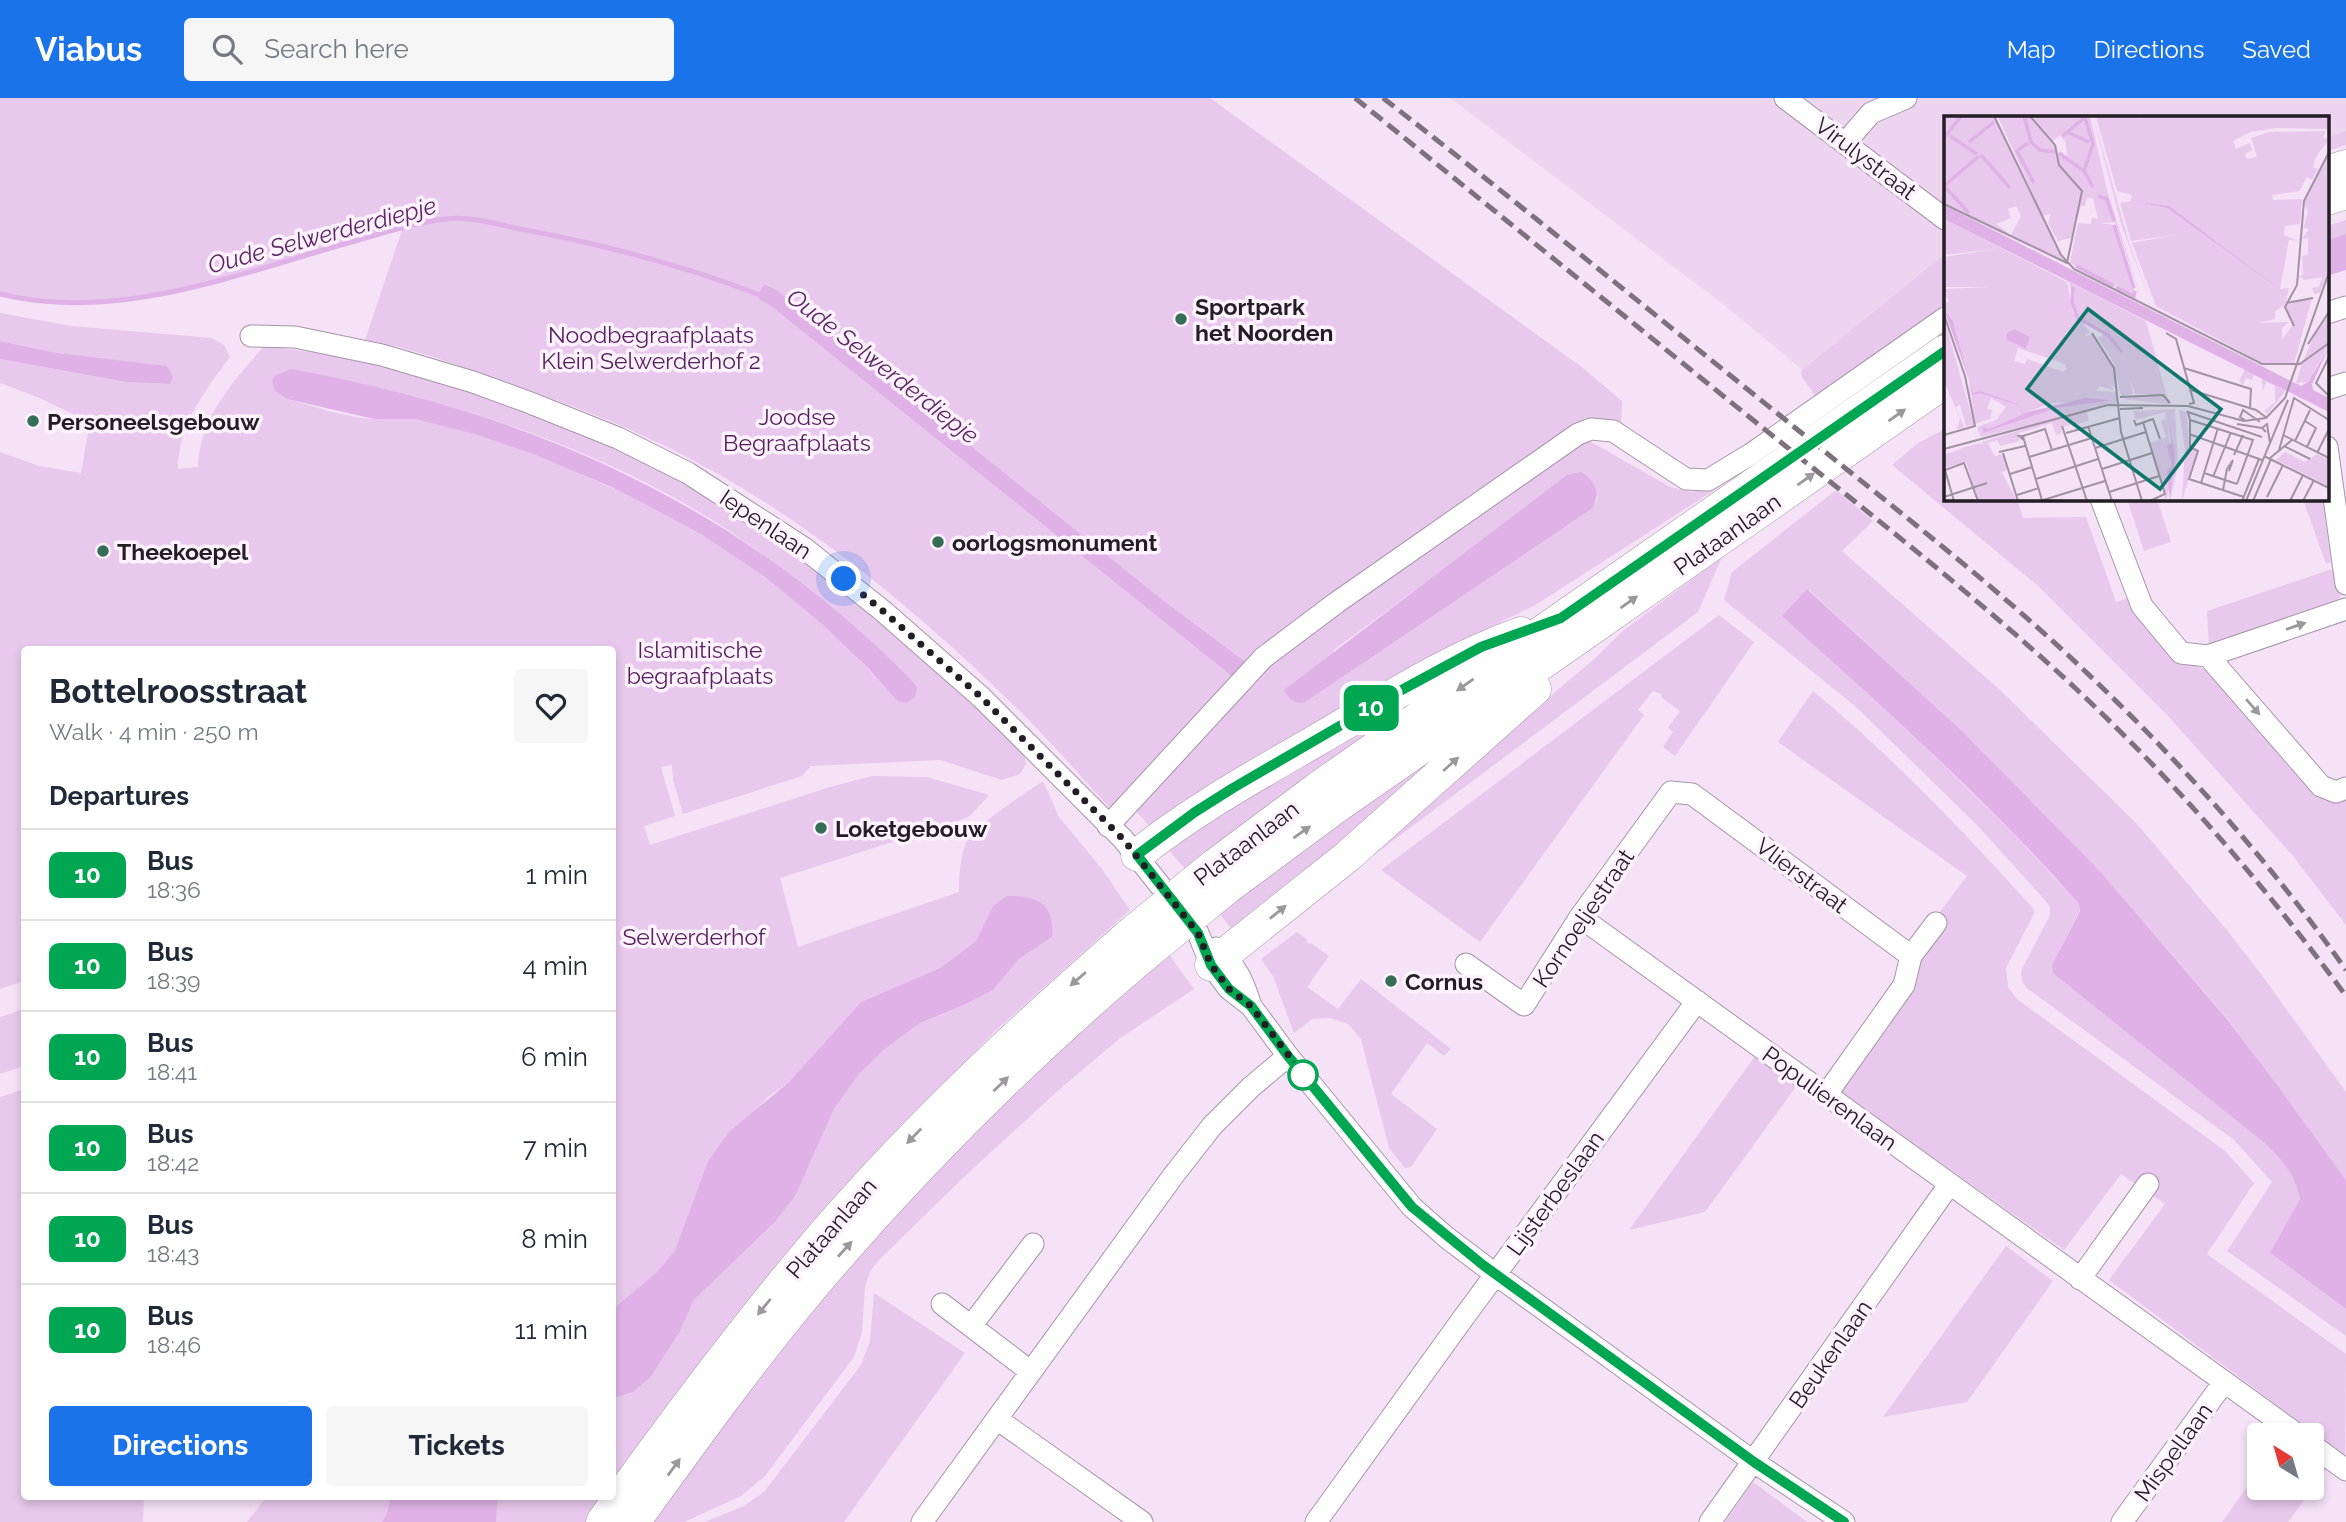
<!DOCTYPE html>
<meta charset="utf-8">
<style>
body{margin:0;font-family:Raleway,sans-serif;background:#f6f6f7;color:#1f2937;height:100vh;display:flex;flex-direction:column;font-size:26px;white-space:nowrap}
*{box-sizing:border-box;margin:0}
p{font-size:23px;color:#747a83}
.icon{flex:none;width:38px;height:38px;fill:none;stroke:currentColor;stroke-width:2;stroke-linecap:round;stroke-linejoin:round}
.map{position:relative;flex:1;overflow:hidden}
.details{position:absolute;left:21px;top:548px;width:595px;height:854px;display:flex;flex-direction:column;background:#fff;border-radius:7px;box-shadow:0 4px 10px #0003}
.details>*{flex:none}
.badge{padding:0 14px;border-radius:10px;font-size:24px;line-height:46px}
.needle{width:46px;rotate:323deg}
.buttons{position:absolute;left:2247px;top:1325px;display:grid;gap:14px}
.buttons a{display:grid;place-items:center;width:77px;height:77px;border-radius:7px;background:#fff;box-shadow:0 4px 10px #0003;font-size:35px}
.you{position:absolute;width:35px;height:35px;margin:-18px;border:5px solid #fff;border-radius:50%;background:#1a73e8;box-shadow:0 0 0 10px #1a73e833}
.map>.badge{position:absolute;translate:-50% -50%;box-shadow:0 0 0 4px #fff}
h2{padding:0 28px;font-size:26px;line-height:63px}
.round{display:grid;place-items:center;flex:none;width:74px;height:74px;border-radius:7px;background:#f6f6f7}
.summary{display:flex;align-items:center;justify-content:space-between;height:119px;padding:0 28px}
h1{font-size:33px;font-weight:700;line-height:52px}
.button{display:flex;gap:14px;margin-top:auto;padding:14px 28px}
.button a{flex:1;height:80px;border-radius:7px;background:#1a73e8;color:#fff;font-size:28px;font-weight:700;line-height:80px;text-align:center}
.button a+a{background:#f6f6f7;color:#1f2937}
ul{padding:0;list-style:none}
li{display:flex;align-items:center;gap:21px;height:91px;padding:0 28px;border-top:2px solid #e0e1e3}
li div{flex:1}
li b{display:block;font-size:26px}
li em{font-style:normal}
li .badge{min-width:77px;font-weight:700;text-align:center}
header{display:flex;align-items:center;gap:42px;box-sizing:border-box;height:98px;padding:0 35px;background:#1a73e8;color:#fff}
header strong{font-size:33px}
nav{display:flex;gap:38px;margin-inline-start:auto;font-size:24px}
.search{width:490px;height:63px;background:#f6f6f7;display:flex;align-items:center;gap:18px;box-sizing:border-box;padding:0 24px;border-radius:7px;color:#747a83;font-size:26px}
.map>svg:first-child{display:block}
.built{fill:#edd5f0}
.green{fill:#e8c8ed;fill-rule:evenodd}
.water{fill:#e0b1e7}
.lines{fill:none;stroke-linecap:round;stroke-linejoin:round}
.stream{stroke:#e0b1e7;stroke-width:5}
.minor-casing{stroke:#a695a9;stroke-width:23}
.highway-casing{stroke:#a695a9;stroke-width:33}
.minor{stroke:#fff;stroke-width:21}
.highway{stroke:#fff;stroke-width:32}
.rail{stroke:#7d717e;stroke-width:5;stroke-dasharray:14 7;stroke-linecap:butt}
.highway-bridge-casing{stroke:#a695a9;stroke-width:33;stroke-linecap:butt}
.highway-bridge{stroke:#fff;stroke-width:32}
.oneway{fill:#9c999c}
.line-casing{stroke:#fff;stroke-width:16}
.line{stroke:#00a651;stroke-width:10}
.walk{stroke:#231d24;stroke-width:7;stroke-dasharray:0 12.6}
.poi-dot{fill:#356e56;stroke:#fef2ff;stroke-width:2.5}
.stop-dot{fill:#fff;stroke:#00a651;stroke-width:3.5}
.labels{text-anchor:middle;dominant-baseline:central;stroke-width:7;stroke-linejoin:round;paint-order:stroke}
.street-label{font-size:23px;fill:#231d24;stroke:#fef2ff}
.poi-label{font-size:23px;font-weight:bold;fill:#231d24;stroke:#fef2ff;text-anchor:start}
.park-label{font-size:23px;fill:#561e5e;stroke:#fef2ff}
.water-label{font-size:24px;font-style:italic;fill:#5e2666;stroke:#fef2ff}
.inset-river{fill:none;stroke:#e0b1e7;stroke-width:3.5}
.inset-road{fill:none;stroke:#a193a3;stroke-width:2}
.view{fill:#0f766e;fill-opacity:0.15;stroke:#0f766e;stroke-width:3.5}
.inset-edge{fill:none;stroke:#231d24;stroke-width:3.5}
</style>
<header>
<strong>Viabus</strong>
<div class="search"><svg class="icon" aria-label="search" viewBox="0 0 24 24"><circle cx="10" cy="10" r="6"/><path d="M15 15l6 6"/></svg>Search here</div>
<nav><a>Map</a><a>Directions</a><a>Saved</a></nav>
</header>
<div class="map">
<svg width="2346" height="1424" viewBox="0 0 2346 1424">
<rect width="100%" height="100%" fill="#f5e2f7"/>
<path class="built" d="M1450 0H2346V39L2327 45V19H1945V200L1823 289 1723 206Z"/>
<path class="green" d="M0 0H1210L1583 270 1622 303 1621 326 1599 320H1585L1332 494 1281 533 1247 565 1164 503 777 192 764 186 760 202 771 208 1234 580 1112 712C1082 680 1053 646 1022 615 925 520 817 428 696 364 638 332 574 308 511 286 463 270 415 250 365 242L403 129C356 142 310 156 264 169 178 193 89 218 0 196Z
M2346 33V47L2327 53V40Z
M2346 122V136L2327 142V128Z
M1945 156V206L1816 299 1802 279 1801 273Z
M0 215 72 228 212 240 224 247 230 259C205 293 178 326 178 371L198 369C199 320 233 284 264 248L358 260 426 276 564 325 680 379 823 471 1023 649 1026 666 1020 676 1002 682 940 662 811 668 802 678 683 716 673 682 672 667 661 669 675 718 644 728 650 747 830 689 872 678 927 679 989 697 970 718 961 722 780 780 798 849 959 794C959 778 960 760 966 745 972 729 1026 695 1043 683L1059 719 1102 771 1130 812 995 933 896 1037 613 1393V1300L633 1294 650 1280 679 1235 694 1202 775 1124 795 1097 834 1011 859 976 886 950 920 925 966 906 993 892 1019 861 1052 839 993 808 976 843 940 870 861 904 789 984 769 998 708 1063 675 1152 658 1173 613 1211 612 551H24V883L0 891V354L39 368 81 375 90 324 37 299 0 285V261L126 284 169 286 173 279 169 272 57 255 0 243ZM291 271C438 298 587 344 714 423 782 466 841 519 901 572L897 603C842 539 773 476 699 434 654 409 607 387 560 367 515 349 466 329 418 321 404 319 389 322 375 321 346 320 316 309 287 301L276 277Z
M1945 331V401H2017L2023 420 2086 419 2116 504 2129 500 2183 564 2212 574 2287 667 2319 698 2335 704 2346 700V827L2293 758 2169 619 2037 487 1892 367 1918 345Z
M1586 341 1670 389 1692 394 1719 389 1537 506 1425 562 1152 731 1136 713 1270 563ZM1598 399 1593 410 1304 605 1335 551 1504 427Z
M1836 392 1873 423 1842 453 2000 592 2137 726 2226 831 2261 876 2346 994V1082L2227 920 2099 772 1962 633 1808 491 1783 518 1925 649 2011 733 2079 806 2080 812 2052 867 2266 1046C2283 1063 2295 1077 2300 1101L2271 1156 2346 1211V1238L2227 1153 2272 1084 2234 1042 2027 890 2022 883 2021 873 2050 817V809L2043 800 1976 726 1855 608 1724 502 1732 474Z
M2127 401H2157L2171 444 2144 453Z
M2303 401H2323L2331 464 2326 466Z
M1722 459 1698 514 1251 849 1593 562 1624 532Z
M2338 469 2340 507 2209 552 2207 513Z
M1719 517 1754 544 1675 658 1663 649 1673 634 1668 630 1680 613 1661 599 1662 596 1653 593 1638 612 1644 617 1480 844 1381 772Z
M1491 548 1185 771 1163 745Z
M1813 593C1892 658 1963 733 2032 809L2035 814 2006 870 2008 889 2017 901 2225 1053 2254 1085 2207 1156 2346 1256 2345 1358 2109 1182 2165 1106 2121 1076 2064 1152 1838 992 1915 868 1939 815 1967 778 1778 644Z
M1489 616 1236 837 1217 812Z
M1297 834 1308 842 1306 844 1309 846 1311 845 1329 858 1307 889 1338 911 1361 881 1451 951 1444 958 1427 945 1391 996 1437 1031 1411 1069 1405 1070 1389 1050 1361 941 1348 926 1330 920 1312 921 1294 935 1273 878 1261 861Z
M1168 855 1194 891 1119 941 1061 990 967 1076 877 1164 870 1174 865 1189 862 1234 854 1259 765 1378 741 1398 684 1424H650L758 1277 886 1124 1000 1003Z
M24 911V968L0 976V919Z
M1755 958 1797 987 1705 1114 1629 1132Z
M24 991V1398H144L143 1424H0V999Z
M2006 1148 2053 1183 1967 1304 1883 1319Z
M874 1195 965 1255 844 1424H705L744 1408 764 1394 861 1267 870 1243Z
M2312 1359 2327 1370 2288 1424H2222L2259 1372V1390H2312Z
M1753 1384 1807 1424H1725Z
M267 1398H391L387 1415 382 1424H247Z
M498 1398H609L590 1424H496Z"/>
<path class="water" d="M2346 136V172L2327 178V142Z
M764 186 777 192 1164 503 1247 565 1234 580 771 208 760 202 758 197Z
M0 243 57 255 167 268 173 279 170 286 126 284 0 261Z
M291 271C531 314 740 407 912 583L917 590 915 599 906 605 897 603 868 570 821 525 764 478 701 436 645 406 609 388 533 356 478 337 416 321H374L287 301 274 292 272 282 276 277Z
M1581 374C1596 384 1600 393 1593 410L1304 605C1294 606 1288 600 1284 592L1567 377Z
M1807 491 1962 633 2099 772 2227 921 2277 987 2346 1082V1211L2270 1155 2300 1101C2295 1077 2283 1063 2266 1046L2053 875 2052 867 2080 813 2079 806C1988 702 1884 611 1782 518Z
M1007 798C1037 798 1055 805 1052 839L1019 861 993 892 966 906 920 925 886 950 859 976 834 1011 795 1098 775 1124 694 1202 679 1235 650 1280 633 1294 613 1300V1211L658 1173 675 1152 708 1063 730 1033 789 984 861 904 940 870 976 843 993 808Z
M391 1398H498L496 1424H382L387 1415Z"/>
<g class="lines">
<path class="stream" d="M0 196C115 225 238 176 348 145 380 136 413 125 446 121 469 118 497 126 520 131 602 146 686 168 765 199"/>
<g class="minor-casing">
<path id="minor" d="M1785 0 1945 121
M1846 44 1871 15 1906 0
M2327 215 2346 209
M251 238 295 239 382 257 473 284 528 304 618 340 688 375 804 450 883 513 981 599 1123 741 1198 835 1211 867 1229 891 1251 908 1288 958 1412 1109 1446 1139 1495 1176 1754 1364 1844 1424
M2327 291 2346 285
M2327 349 2346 486
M2101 401 2142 508 2181 555 2208 558 2346 511
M2208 558 2321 688 2336 694 2346 690
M1108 728 1263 560 1336 505 1578 336 1591 331 1613 333 1686 381 1708 382 1751 356 1945 220
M1580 819 2298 1337
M1216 850C1236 866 1244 885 1251 908
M1466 866 1524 907 1580 819 1671 694 1692 696 1911 858
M1826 997 1904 887 1911 858 1936 825
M2080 1181 2148 1086
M942 1206 1031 1274
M975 1231V1223L1033 1146
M997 1321 1142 1424
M2312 1347 2346 1372
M922 1424 1173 1078 1212 1028 1251 989 1288 958
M1316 1424 1464 1219 1697 903
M1710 1424 1949 1087
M2122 1424 2224 1284"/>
</g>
<g class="highway-casing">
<path id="highway" d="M2327 74 2346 68
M2327 101 2346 95
M1137 757C1193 712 1255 678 1317 642 1384 603 1448 561 1521 535
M1212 769 1319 689 1945 253
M1227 790 1335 710 1945 284
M1211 867 1348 758 1535 591
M602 1424C667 1333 734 1243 805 1158 904 1040 1015 936 1130 836
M634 1424C697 1337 760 1249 830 1168 927 1056 1032 952 1146 856"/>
</g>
<use href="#minor" class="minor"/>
<use href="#highway" class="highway"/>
<path class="rail" d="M1355 0C1490 109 1624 218 1758 326 1860 408 1963 488 2060 576 2166 673 2261 782 2346 898
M1383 0C1516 103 1646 210 1777 315 1875 395 1976 472 2069 558 2171 653 2266 758 2346 872"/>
<g class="highway-bridge-casing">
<path id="highway-bridge" d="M1130 836 1212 769
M1146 856 1227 790"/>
</g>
<use href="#highway-bridge" class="highway-bridge"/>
</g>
<defs><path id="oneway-solid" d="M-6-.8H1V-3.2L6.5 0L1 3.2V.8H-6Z" transform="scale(1.75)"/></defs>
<g class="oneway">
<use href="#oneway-solid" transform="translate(1897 317) rotate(-35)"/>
<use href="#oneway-solid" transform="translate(1806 381) rotate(-35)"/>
<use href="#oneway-solid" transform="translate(1629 504) rotate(-35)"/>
<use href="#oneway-solid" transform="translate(2296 528) rotate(-19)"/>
<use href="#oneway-solid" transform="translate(1465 587) rotate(145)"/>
<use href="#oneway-solid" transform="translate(2253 609) rotate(49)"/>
<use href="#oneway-solid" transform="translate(1451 666) rotate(-42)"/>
<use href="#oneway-solid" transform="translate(1302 734) rotate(-35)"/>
<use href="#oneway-solid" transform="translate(1278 814) rotate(-39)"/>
<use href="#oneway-solid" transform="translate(1078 881) rotate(139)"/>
<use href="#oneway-solid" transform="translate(1001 986) rotate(-44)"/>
<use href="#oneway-solid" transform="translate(914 1038) rotate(134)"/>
<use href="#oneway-solid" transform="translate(845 1151) rotate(-48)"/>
<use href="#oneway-solid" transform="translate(764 1209) rotate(129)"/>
<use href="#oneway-solid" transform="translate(674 1369) rotate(-54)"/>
</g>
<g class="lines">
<g class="line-casing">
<path id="line" d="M1844 1424 1754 1364 1483 1167 1412 1109 1288 958 1251 908 1229 891 1211 867 1198 835 1137 757 1195 714 1233 690 1398 594 1481 549 1561 520 1945 253"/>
</g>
<use href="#line" class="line"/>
<path class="walk" d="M844 481 883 513 981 599 1123 741 1198 835 1211 867 1229 891 1251 908 1306 980 1303 977"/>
</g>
<g class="poi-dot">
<circle cx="1181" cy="221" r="7"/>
<circle cx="33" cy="323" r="7"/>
<circle cx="938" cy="444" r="7"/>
<circle cx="103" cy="453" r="7"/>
<circle cx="821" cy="730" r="7"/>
<circle cx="1391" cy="883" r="7"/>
</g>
<circle class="stop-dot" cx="1303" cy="977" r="14"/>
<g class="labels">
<g class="street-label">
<text transform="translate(1866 60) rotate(37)">Virulystraat</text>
<text transform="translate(766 426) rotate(34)">Iepenlaan</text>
<text transform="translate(1727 436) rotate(-35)">Plataanlaan</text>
<text transform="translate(1246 745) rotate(-37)">Plataanlaan</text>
<text transform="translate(1802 777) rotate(37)">Vlierstraat</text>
<text transform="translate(1583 820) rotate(-56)">Kornoeljestraat</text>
<text transform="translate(1830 1000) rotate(36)">Populierenlaan</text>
<text transform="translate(1555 1095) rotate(-54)">Lijsterbeslaan</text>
<text transform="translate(831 1130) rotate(-49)">Plataanlaan</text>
<text transform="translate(1830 1256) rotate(-55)">Beukenlaan</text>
<text transform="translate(2173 1354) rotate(-54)">Mispellaan</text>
</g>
<g class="poi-label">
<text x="1195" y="208">Sportpark<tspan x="1195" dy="26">het Noorden</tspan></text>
<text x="47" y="323">Personeelsgebouw</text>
<text x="952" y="444">oorlogsmonument</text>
<text x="117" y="453">Theekoepel</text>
<text x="835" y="730">Loketgebouw</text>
<text x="1405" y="883">Cornus</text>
</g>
<g class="park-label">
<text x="651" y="236">Noodbegraafplaats<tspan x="651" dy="26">Klein Selwerderhof 2</tspan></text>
<text x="797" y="318">Joodse<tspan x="797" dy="26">Begraafplaats</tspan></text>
<text x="700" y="551">Islamitische<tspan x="700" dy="26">begraafplaats</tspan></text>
<text x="694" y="838">Selwerderhof</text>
</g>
<g class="water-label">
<text transform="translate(322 137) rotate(-15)">Oude Selwerderdiepje</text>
<text transform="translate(883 268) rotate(38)">Oude Selwerderdiepje</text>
</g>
</g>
<g transform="translate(1944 18)">
<rect width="385" height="385" fill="#f5e2f7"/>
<path d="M0 0H49L121 146 0 87ZM72 90 77 100 67 119 52 108 67 102 64 93ZM85 0 110 30 117 50 114 37 123 40 122 27 116 19 109 25 88 0H146L164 78 197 182 171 106 156 107 170 109 192 179 126 147 134 107 147 108 148 102 154 103 149 82H143L141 90H137L127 122 114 125 104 107 107 98 99 100 54 1ZM149 0 185 126 208 189 177 108ZM152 0H195V6L196 0H385V13L332 12 306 16 289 25 292 33 306 27 308 34 301 38 303 43 313 41 307 22 325 16 382 15 379 21 385 24 373 39 369 51 374 53 368 64 363 61 355 75 328 79 329 84 358 83 356 108 341 110 340 119 354 125 345 124 336 173 345 172 341 189 368 182 350 248 318 247 212 190 188 127 232 119 187 125 176 87 187 85 188 79 173 75ZM188 85 224 90 343 180 223 92ZM341 189 349 209 338 223V212L345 206 314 207 331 203V195ZM385 38V151L376 177 370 178 368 172 375 171 378 161 360 164 355 160 359 159 358 140 364 139V122L358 123 365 113 359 112 364 97 360 85ZM0 103 123 166 129 196 146 216 139 221 148 218 153 223 171 254 174 274 166 268 170 274 155 270 153 275 174 276 173 287 37 321 33 311 52 304 62 291 47 282 43 293 48 294 46 302 56 299 31 308 23 263 33 307 29 278 38 276 29 277 9 205 0 194V185L6 186 0 178 7 177H0V173L48 171H0V141L52 133 0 139ZM68 213 86 221 82 233 63 224ZM74 232 121 248 123 253 119 256 83 243 81 248 70 245ZM48 280 74 288 80 297 108 287 169 283 113 292 39 317 38 310 45 313 79 298 74 289ZM125 166 202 205 225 288 178 283 208 278H191L186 264 189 278 177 280 169 246 154 222 161 217 134 202ZM385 199V226L359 245 370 220ZM0 202 30 309 22 310 16 289 12 291 20 311 13 313 16 302 0 265ZM385 228 364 266 352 267 358 248ZM301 253 342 274 323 298 320 295 331 286V270L322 266 319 276 318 263 310 259 308 264 302 262 299 269 295 265ZM174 291 143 296 145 305 118 311 117 318 112 319 108 307 75 317V325L57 330 53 324 44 327 51 340 59 338 63 354 54 358 58 357 73 385H34L22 346 0 352V339L21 331 37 327 40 331 38 326 132 297ZM231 293 234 350 226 385 231 340 223 298 228 350 223 355 227 366 222 385 206 327 222 321 217 305 222 303 221 296 192 304 189 295ZM235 294 243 296 245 331 253 335 238 385 241 333ZM341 336 361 346 373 338 385 344V370L332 344Z" fill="#e8c8ed" fill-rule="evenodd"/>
<path d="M188 85 225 90 344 180 223 92ZM0 89 357 270 364 266 385 231 368 268 369 274 385 282V296L0 103ZM0 194 9 205 29 277 36 275 74 288 80 297 141 282 168 284 113 292 39 317 38 310 45 313 79 298 74 289 36 277 29 279 33 307 25 263ZM70 213 86 221 82 233 63 224V217ZM223 298 231 340 226 385 223 355 228 350 223 330 227 327Z" fill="#e0b1e7"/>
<path class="inset-river" d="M80 0 87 26 96 34 111 36M125 17 145 26M6 20 33 38M119 20 141 1 149 28 140 55M0 22 17 0M25 26 50 6M84 27 73 35 90 67M115 37 140 55 149 71M37 39 66 72M0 70 35 40M2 72 25 97M154 80 163 83 170 105M170 109 190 172M132 150 170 170M129 171 128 186 134 202 164 219 178 236M172 171 190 180 191 175"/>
<path class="inset-road" d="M50 0 117 139 130 153 318 248H356L385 227M0 88 123 147 138 75 115 49 111 29 86 0M342 187 369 182M0 199 21 260 31 310 0 319M350 210 341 191 353 169 360 85 385 36M148 217 170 252 177 316 198 385M222 217 232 223 250 287 245 288M364 228 385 196M385 241 372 267 385 280M240 252 307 273 306 292M247 274 312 294 323 302M176 281 219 279 226 287M176 293 199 292M190 304 192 309 209 303 216 323M246 304V331L254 335 245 363 300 381M246 304 309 324 293 368M246 304 244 296 318 321M302 305 296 301 299 294 316 306M361 305 372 312 363 331M199 306 221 378 206 385M293 308 318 312M118 310 143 385M144 310 168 385M122 317 176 302M245 318 318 344M339 319 385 342M79 320H75L80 324 79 320 101 313 108 334M80 324 98 384M351 325 366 294M326 327 344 284M340 330 366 343M151 332 202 316M0 333 164 289 244 290 300 305 322 302 341 282 385 156M335 334 350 282 385 304M55 336 81 330M59 337 74 385M373 337 385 313M290 339 299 319M320 340 385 372M85 341 148 322M326 342 348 324M158 353 208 337M260 357 293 368M66 358 88 351M269 361 287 316M92 363 154 343M257 367 274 312M279 374 283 353 289 344 285 355M165 376 215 360M73 379 95 372M0 381 43 367M323 381 339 349M10 385 1 354 20 347 34 385M96 385 161 365M298 385 315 343M302 385 326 327 323 308 318 312 322 316M309 385 327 343M346 385 359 359M359 385 370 364"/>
<path class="view" d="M144 193 277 293 216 373 83 273Z"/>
<rect width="385" height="385" class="inset-edge"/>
</g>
</svg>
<div class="buttons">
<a><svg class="needle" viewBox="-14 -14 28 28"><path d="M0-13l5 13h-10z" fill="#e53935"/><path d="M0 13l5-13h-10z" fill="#747a83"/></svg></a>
</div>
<div class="you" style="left:844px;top:481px"></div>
<b class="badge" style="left:1371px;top:610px;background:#00a651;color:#fff">10</b>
<section class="details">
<div class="summary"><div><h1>Bottelroosstraat</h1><p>Walk · 4 min · 250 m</p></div><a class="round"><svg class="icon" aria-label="heart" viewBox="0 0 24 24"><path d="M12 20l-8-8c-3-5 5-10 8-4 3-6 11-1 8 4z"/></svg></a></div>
<h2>Departures</h2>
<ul>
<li><span class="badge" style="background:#00a651;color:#fff">10</span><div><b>Bus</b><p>18:36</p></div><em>1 min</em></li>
<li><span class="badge" style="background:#00a651;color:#fff">10</span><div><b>Bus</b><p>18:39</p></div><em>4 min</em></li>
<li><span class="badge" style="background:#00a651;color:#fff">10</span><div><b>Bus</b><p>18:41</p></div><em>6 min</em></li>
<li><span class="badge" style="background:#00a651;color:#fff">10</span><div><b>Bus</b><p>18:42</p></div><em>7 min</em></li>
<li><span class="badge" style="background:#00a651;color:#fff">10</span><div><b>Bus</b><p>18:43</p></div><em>8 min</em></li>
<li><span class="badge" style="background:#00a651;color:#fff">10</span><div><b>Bus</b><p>18:46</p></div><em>11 min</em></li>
</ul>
<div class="button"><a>Directions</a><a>Tickets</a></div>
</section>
</div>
